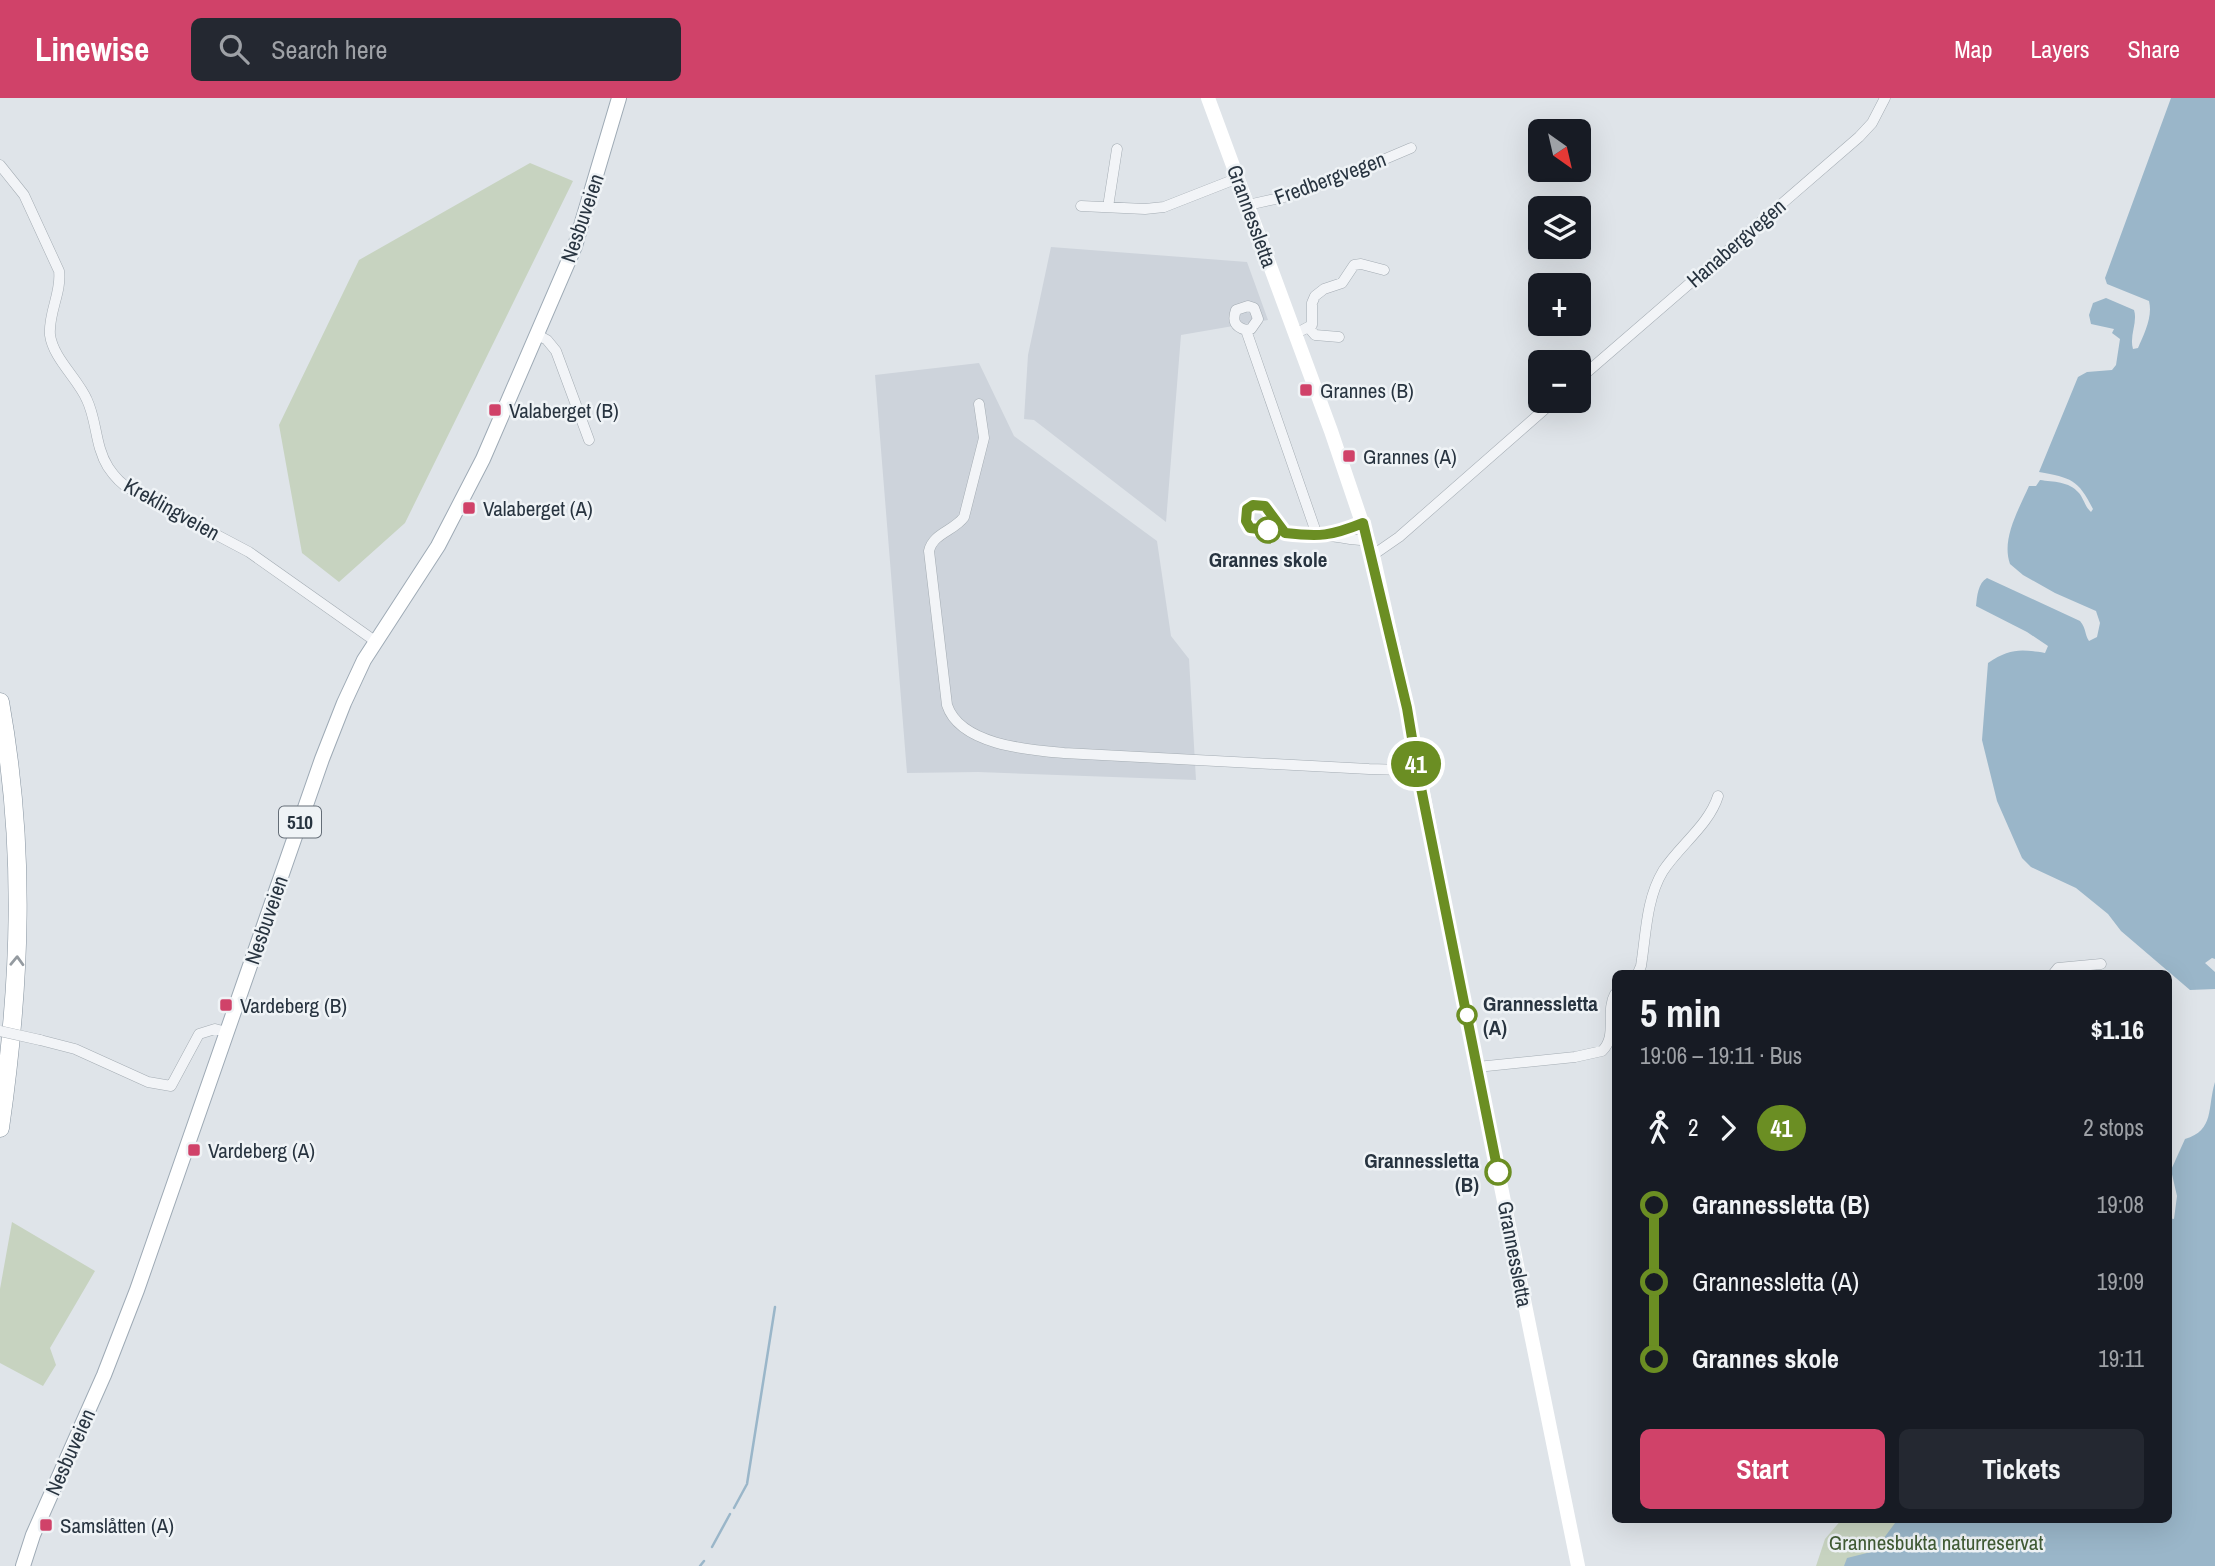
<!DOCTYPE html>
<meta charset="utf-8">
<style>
body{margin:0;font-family:"Archivo Narrow",sans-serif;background:#242831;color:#f1f3f6;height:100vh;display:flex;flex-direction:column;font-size:26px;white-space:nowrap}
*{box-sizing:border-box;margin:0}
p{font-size:23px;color:#9ea1a6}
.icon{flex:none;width:38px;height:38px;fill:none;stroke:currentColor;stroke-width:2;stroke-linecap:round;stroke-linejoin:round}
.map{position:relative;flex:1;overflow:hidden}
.sheet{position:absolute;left:1612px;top:872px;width:560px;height:553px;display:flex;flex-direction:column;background:#171b24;border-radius:10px;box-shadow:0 7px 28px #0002}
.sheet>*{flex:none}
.badge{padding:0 14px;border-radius:23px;font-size:24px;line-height:46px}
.needle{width:46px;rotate:146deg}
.tools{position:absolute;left:1528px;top:21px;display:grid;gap:14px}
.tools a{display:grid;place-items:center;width:63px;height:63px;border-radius:10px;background:#171b24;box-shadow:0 7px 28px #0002;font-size:35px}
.map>.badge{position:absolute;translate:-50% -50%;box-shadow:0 0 0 4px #fff}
.legs{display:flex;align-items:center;gap:10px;height:77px;padding:0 28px;font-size:23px}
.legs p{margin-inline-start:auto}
.summary{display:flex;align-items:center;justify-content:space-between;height:119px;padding:0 28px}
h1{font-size:38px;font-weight:800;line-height:52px}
.button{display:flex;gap:14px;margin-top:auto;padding:14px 28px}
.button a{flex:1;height:80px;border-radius:10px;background:#d04269;color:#fff;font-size:28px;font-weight:800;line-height:80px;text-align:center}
.button a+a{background:#242831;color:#f1f3f6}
ul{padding:0 28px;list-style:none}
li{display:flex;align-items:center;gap:24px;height:77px;font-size:26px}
li i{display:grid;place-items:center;width:10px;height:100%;margin:0 9px;background:currentColor}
li i::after{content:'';width:18px;height:18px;margin:-9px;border:5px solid;border-radius:50%;background:#171b24}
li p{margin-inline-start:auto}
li:first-child i{background:linear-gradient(#0000 50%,currentColor 0)}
li:last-child i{background:linear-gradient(currentColor 50%,#0000 0)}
header{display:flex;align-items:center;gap:42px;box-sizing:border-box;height:98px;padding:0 35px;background:#d04269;color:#fff}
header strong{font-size:33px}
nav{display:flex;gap:38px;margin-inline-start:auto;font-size:24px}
.search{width:490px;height:63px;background:#242831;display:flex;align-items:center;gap:18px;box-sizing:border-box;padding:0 24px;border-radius:10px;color:#9ea1a6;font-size:26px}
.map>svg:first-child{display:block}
.built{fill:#cdd3db}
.green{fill:#c7d3c0}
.water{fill:#9ab6c9}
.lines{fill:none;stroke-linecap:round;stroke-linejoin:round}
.stream{stroke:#9ab6c9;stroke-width:2.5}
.street-casing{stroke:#a4acb3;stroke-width:11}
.primary-casing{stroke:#9eaab5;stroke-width:16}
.highway-casing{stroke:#86939f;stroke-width:19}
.street{stroke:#f2f4f7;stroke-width:10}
.secondary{stroke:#fff;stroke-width:14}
.primary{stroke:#fff;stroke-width:14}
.highway{stroke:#fff;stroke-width:18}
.street-bridge-casing{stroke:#a4acb3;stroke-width:11;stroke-linecap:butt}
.street-bridge{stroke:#f2f4f7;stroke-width:10}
.oneway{stroke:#949aa0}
.line-1-casing{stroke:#fff;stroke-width:16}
.line-1{stroke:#6b8e23;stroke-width:10}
.poi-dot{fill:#d04269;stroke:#eff3f6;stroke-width:2.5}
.stop-1-dot{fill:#fff;stroke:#6b8e23;stroke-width:3.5}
.labels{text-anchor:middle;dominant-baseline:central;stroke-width:5;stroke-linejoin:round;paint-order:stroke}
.shield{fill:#eff3f6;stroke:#646d77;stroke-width:2}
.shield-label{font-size:19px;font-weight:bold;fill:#283440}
.street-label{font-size:21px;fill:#283440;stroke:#eff3f6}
.poi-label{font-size:21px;fill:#283440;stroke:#eff3f6;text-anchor:start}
.stop-label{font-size:21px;font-weight:bold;fill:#283440;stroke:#eff3f6}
.park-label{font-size:21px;fill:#415c35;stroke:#eff3f6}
</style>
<header>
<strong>Linewise</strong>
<div class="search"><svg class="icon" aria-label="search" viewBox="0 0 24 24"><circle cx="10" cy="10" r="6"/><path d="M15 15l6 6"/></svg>Search here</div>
<nav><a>Map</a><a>Layers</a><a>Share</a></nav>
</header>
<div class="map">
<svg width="2215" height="1468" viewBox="0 0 2215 1468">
<rect width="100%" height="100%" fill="#dfe4e9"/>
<path class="built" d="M1051 149 1247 164 1268 222 1181 237 1166 424 1034 322 1024 321 1028 257Z
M979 265 1014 338 1157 443 1171 538 1189 561 1196 682 978 674 907 675 875 277Z"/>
<path class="green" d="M530 65 573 83 405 425 339 484 302 455 279 327 359 162Z
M12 1124 95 1173 50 1250 56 1267 43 1288 0 1265V1191Z
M1842 1421H1946L2057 1468H1816L1825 1441Z"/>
<path class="water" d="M2171 0H2215V861L2212 860 2205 865 2215 874V891L2190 892 2121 833 2108 816 2076 790 2031 769 2022 760 1997 703 1982 642 1988 565C2010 550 2021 551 2045 555L2048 548 2027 534 1976 508C1977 498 1978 485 1987 480L2080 523C2087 532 2084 535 2089 543L2097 539 2100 525 2096 513 2055 495 2023 477 2010 466C2001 441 2019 411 2029 388H2036L2040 382C2053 384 2069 383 2079 395 2084 401 2085 409 2091 414L2093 411C2078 381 2071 380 2039 374L2078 279 2087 274 2112 272 2116 267 2120 241 2112 235 2114 231 2091 226 2089 217 2093 205 2106 200 2134 212C2138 224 2129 238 2133 251L2138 250C2144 236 2153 219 2149 203L2107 186 2105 180Z
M2215 984V1468H1844L1847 1460 1871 1454 1878 1448 1898 1421H2168V1120L2174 1121 2177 1098 2171 1072 2185 1041C2215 1032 2207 1010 2215 984Z"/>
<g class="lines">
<path class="stream" d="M734 1410 747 1386 775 1209
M712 1449 730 1416
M700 1468 704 1463"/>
<g class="street-casing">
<path id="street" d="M0 67 24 97 59 173C62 194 48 215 50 237 53 260 78 281 87 302 97 323 95 348 108 369 114 378 121 386 130 391L249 454 375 543
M1248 107 1284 99 1345 78 1411 50
M1081 108 1145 111 1164 109 1238 80
M1108 109 1117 51
M1309 230 1315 237 1339 239
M1246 232 1251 231 1258 221 1254 210 1248 208 1236 212C1232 223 1235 229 1246 232L1317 437
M1295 236 1312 227V205L1315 198 1324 191 1342 185 1354 167 1361 166 1384 172
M538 237 547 242 556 253 589 342
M1578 282 1859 39 1872 25 1885 0
M979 306 984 340 964 419C954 433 933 435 929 453L947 607C960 647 1029 652 1064 655L1369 671 1404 672 1417 670
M1285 435 1265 408 1253 407 1247 411 1246 423 1250 430C1277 433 1303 434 1329 438 1343 439 1354 443 1368 442
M1330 437 1363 425
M1373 457 1399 439 1554 303
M1638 875 1641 868C1646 837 1646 801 1663 773 1679 748 1709 727 1718 698
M2054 875 2058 870 2101 866
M40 942 75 951 148 984 171 988 199 936 215 931 226 934
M1477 969 1575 959 1602 953C1618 938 1605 914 1615 896"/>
</g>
<g class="primary-casing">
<path id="primary" d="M23 1468 33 1437 104 1277 137 1192 322 661 344 605 364 562 438 448 483 361 575 148 619 0"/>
</g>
<g class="highway-casing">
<path id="highway" d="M0 604C26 750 21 883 0 1030"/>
</g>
<use href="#street" class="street"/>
<path class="secondary" d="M1208 0 1331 333 1373 457 1407 610 1454 857 1578 1468"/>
<use href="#primary" class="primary"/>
<use href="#highway" class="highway"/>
<g class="street-bridge-casing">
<path id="street-bridge" d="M0 933 40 942"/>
</g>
<use href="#street-bridge" class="street-bridge"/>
</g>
<defs><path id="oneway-chevron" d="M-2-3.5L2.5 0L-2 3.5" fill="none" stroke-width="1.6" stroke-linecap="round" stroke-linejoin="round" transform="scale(1.75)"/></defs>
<use class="oneway" href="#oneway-chevron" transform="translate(17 863) rotate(-88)"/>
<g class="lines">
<g class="line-1-casing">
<path id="line-1" d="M1268 432 1250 430 1246 423 1247 411 1253 407 1265 408 1285 435C1320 439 1331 438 1363 425L1407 610 1417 670 1498 1074"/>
</g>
<use href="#line-1" class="line-1"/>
</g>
<g class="poi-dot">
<rect x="1299" y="285" width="14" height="14" rx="3.5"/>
<rect x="488" y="305" width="14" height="14" rx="3.5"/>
<rect x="1342" y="351" width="14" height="14" rx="3.5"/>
<rect x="462" y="403" width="14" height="14" rx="3.5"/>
<rect x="219" y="900" width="14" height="14" rx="3.5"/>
<rect x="187" y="1045" width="14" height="14" rx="3.5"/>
<rect x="39" y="1420" width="14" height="14" rx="3.5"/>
</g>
<g class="stop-1-dot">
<circle cx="1268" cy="432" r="12"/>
<circle cx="1467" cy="917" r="9"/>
<circle cx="1498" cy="1074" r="12"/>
</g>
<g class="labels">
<rect class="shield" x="279" y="708.5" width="42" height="31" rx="5"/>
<g class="shield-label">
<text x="300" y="724">510</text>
</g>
<g class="street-label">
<text transform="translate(1330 80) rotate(-20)">Fredbergvegen</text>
<text transform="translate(1252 118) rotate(70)">Grannessletta</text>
<text transform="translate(582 120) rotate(-71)">Nesbuveien</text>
<text transform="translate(1736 145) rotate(-41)">Hanabergvegen</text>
<text transform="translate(172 411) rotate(29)">Kreklingveien</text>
<text transform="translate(266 822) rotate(-71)">Nesbuveien</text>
<text transform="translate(1515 1156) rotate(79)">Grannessletta</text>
<text transform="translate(70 1354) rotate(-66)">Nesbuveien</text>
</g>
<g class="poi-label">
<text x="1320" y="292">Grannes (B)</text>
<text x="509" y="312">Valaberget (B)</text>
<text x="1363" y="358">Grannes (A)</text>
<text x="483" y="410">Valaberget (A)</text>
<text x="240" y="907">Vardeberg (B)</text>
<text x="208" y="1052">Vardeberg (A)</text>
<text x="60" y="1427">Samslåtten (A)</text>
</g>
<g class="stop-label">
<text x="1268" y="461">Grannes skole</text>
<text x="1483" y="905" text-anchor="start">Grannessletta<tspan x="1483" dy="24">(A)</tspan></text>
<text x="1479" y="1062" text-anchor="end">Grannessletta<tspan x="1479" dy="24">(B)</tspan></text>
</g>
<g class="park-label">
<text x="1936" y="1444">Grannesbukta naturreservat</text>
</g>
</g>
</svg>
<div class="tools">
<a><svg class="needle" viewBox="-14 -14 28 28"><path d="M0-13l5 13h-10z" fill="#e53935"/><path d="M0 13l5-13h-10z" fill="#9ea1a6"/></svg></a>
<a><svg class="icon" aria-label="layers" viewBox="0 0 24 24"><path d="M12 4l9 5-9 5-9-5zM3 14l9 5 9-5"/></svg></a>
<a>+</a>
<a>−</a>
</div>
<b class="badge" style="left:1416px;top:666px;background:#6b8e23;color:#fff">41</b>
<section class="sheet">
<div class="summary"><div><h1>5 min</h1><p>19:06 – 19:11 · Bus</p></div><b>$1.16</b></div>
<div class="legs"><svg class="icon" aria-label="walk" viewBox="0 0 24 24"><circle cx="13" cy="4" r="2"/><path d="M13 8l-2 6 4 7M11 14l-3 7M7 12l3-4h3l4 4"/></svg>2<svg class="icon" aria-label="forward" viewBox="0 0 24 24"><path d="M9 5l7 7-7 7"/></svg><b class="badge" style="background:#6b8e23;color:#fff">41</b><p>2 stops</p></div>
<ul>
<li><i style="color:#6b8e23"></i><b>Grannessletta (B)</b><p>19:08</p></li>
<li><i style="color:#6b8e23"></i><span>Grannessletta (A)</span><p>19:09</p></li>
<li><i style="color:#6b8e23"></i><b>Grannes skole</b><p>19:11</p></li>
</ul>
<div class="button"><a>Start</a><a>Tickets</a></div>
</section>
</div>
